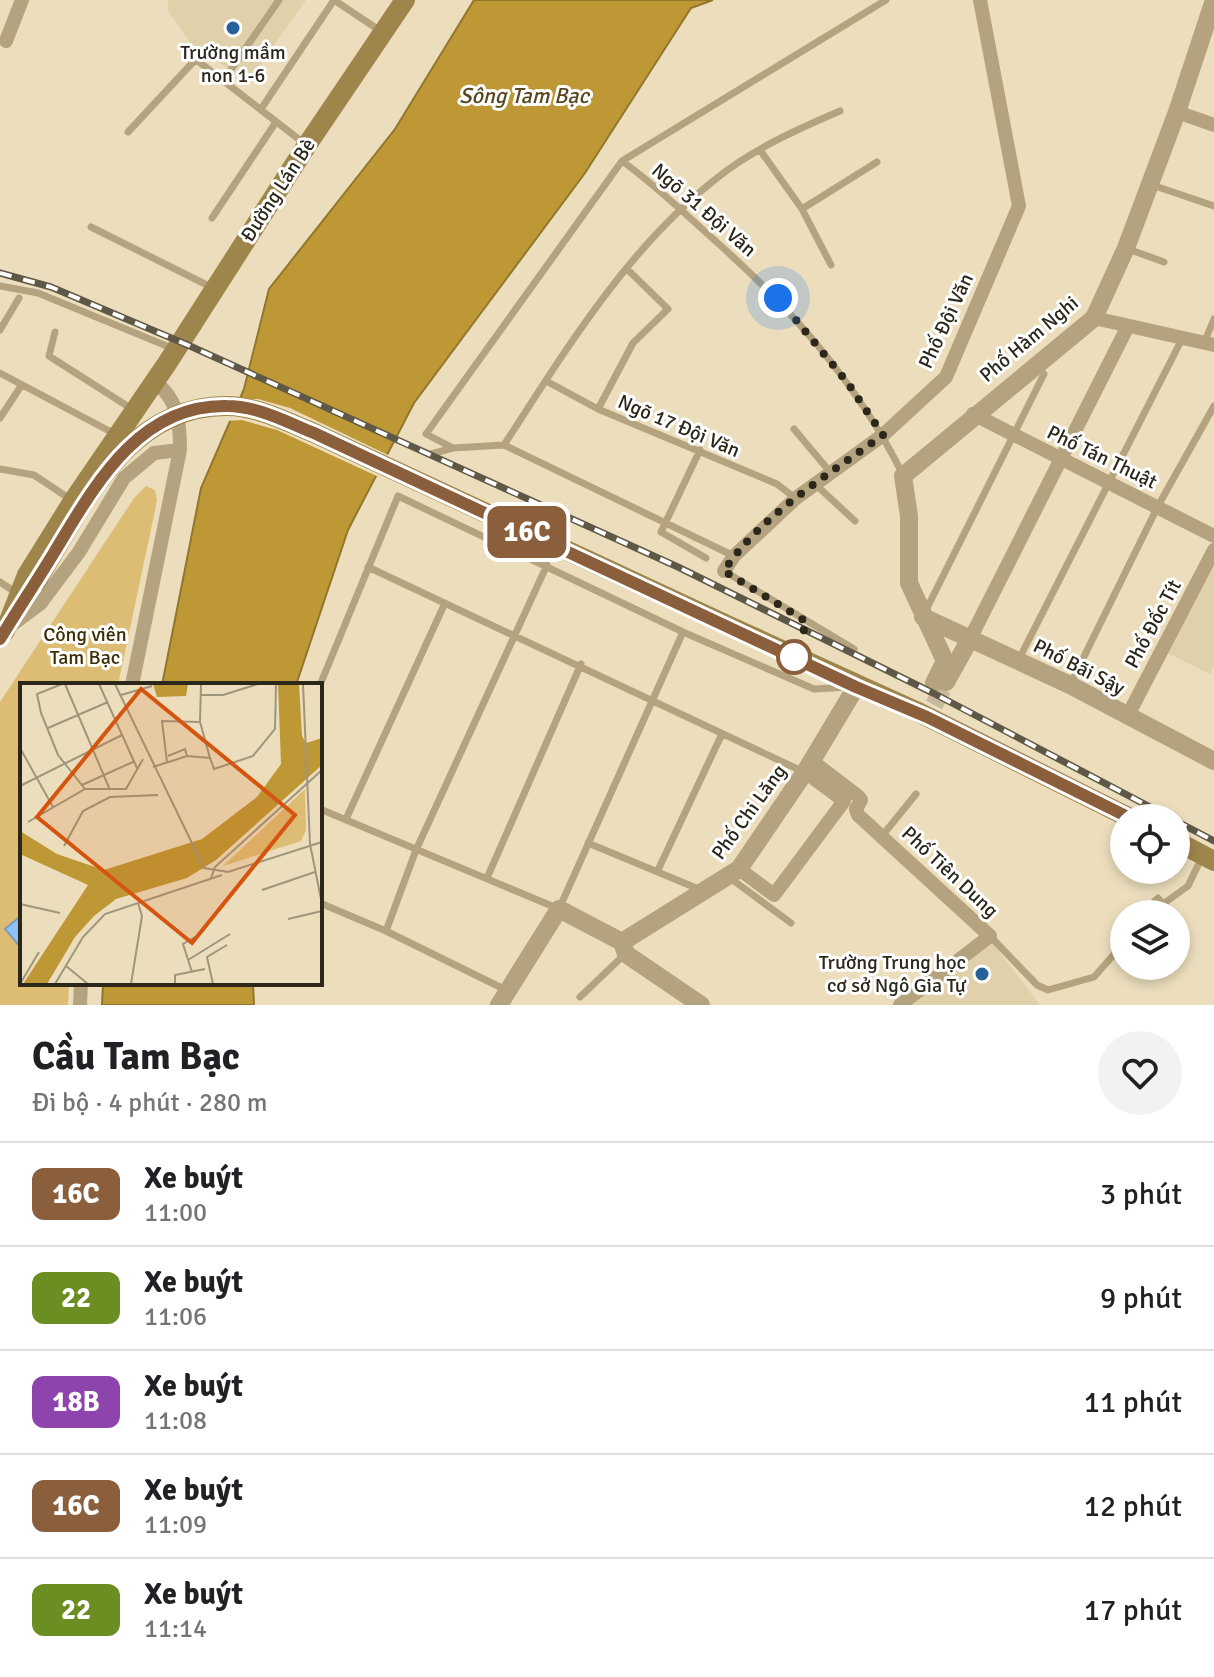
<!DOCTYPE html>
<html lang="vi">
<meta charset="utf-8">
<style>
body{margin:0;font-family:Signika,sans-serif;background:#f2f2f2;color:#202124;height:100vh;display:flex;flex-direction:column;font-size:30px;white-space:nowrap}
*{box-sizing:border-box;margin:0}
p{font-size:26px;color:#757577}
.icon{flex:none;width:44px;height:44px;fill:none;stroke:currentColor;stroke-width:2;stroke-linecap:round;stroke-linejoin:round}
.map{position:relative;height:1005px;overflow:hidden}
.details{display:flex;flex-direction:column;background:#fff;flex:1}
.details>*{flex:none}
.badge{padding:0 16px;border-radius:12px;font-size:28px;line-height:52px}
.controls{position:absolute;left:1110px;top:804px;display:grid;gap:16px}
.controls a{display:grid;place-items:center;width:80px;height:80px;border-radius:50%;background:#fff;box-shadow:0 4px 12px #0003;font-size:40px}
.you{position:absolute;width:40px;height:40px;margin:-20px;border:6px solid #fff;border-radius:50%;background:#1a73e8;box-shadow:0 0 0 12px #1a73e833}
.map>.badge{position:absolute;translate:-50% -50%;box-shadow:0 0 0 4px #fff}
.round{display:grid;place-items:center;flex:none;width:84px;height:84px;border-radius:42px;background:#f2f2f2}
.head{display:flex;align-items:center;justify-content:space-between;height:136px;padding:0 32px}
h1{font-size:38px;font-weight:700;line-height:60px}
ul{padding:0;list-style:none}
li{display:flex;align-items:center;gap:24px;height:104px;padding:0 32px;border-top:2px solid #e0e0e0}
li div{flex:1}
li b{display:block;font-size:30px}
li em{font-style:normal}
li .badge{min-width:88px;font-weight:700;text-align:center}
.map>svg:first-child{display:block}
.built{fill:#e1d1aa}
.green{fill:#ddbd73}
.water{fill:#be9835;stroke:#92762d;stroke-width:2}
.pier{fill:#ecdebd}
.building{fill:#8cc3fa;stroke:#839bb4;stroke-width:2}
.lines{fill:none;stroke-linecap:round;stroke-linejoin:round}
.tertiary-tunnel{stroke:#c6b99d;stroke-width:18;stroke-dasharray:18 9;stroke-linecap:butt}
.service{stroke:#b4a37e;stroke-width:7}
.minor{stroke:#b4a37e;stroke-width:14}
.tertiary{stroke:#b4a37e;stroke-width:18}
.secondary{stroke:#9e854b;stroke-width:20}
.rail-casing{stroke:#5f5846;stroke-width:7}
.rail{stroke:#fff;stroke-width:4;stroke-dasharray:12;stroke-linecap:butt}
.secondary-bridge{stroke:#9e854b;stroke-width:20}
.line-casing{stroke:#fff;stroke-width:18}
.line{stroke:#8b5e3c;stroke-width:12}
.walk{stroke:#2c271b;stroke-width:8;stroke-dasharray:0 14.4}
.poi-dot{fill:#256198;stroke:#fff;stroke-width:3}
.stop-dot{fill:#fff;stroke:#8b5e3c;stroke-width:4}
.labels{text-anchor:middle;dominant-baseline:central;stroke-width:6;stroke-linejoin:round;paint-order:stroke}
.poi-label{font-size:20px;fill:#2c271b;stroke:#fff}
.street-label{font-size:20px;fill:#2c271b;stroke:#fff}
.park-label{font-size:20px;fill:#3d2d02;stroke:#fff}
.water-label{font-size:22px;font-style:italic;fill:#584820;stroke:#fff}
.inset-road{fill:none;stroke:#9f957c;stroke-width:2}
.view{fill:#d5540e;fill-opacity:0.15;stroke:#d5540e;stroke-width:4}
.inset-edge{fill:none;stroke:#2c271b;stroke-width:4}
</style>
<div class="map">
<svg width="1214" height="1005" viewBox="0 0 1214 1005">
<rect width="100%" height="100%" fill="#ecdebd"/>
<path class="built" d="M168 0H306L248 82 191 44 168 11Z
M1214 567V666L1210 674 1167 653Z
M992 942 1040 1005H907Z"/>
<path class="green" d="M146 486 155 490 157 501 118 685H22V983H69L68 1005H0V702L134 498Z"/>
<path class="water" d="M474 0H713L691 8 585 173 414 403 348 530 296 685H162L201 488 244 389 269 289 395 129Z
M103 983H253L254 1005H102Z"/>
<path class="pier" d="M235 399H258L290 408 390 456 379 477 277 430 242 420 225 421Z"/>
<path class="building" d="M22 915V949L5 929Z"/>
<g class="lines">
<path class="tertiary-tunnel" d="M934 705 943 688"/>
<path class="service" d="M334 0 382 32
M185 51 305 144
M223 81 279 0
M261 109 334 0
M128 132 196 59
M760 150 802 209 831 265
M622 161C654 184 681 210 711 237 788 305 857 382 903 475
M1152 185 1214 206
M802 209 877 162
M212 218 276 122
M91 227 213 288
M1128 249 1164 262
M0 286 38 293 174 349
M0 330 19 298
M55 332 49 356 132 409
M1204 343 1214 319
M0 373 115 434
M548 382 598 409 777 484 795 498
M598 409 633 343 668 309 627 269
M0 418 21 386
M794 429 831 473
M504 445 734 556
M453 448 426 434 622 161 886 0
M700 450 661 532 706 558
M431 454 453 448 504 445C565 351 627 248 717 178 753 149 798 129 840 111
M0 469 34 475 70 499
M815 484 855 521
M368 567 804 772
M724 571 854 649
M0 582 18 594
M925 612 1044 374
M1018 661 1182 339
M320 685 398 496 683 632 814 689 849 687
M1070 685 1158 506 1214 406
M320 809 559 909 683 632
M346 819 445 603
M882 836 916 794
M588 843 701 890
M658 870 721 736
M487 878 581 664
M730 878 791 923
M320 903 386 931 506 990
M1140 914 1158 898 1163 904 1188 886 1202 857
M386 931 416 850 547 565
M990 936 1037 985 1048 990 1094 977 1124 943
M580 997 624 955"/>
<path class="minor" d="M6 41 22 0
M1177 112 1214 125
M1094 318 1214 345
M973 414 1214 536
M724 571 734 556 796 498 883 435 946 377 1019 206 980 0
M5 630 40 604 79 552 124 478 154 453 180 450
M970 639 1128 326
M132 685 180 450C180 422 178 399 155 382
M1127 717 1214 550
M812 761 858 796 861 800 856 809 858 815 990 936 900 1005
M739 869 774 895 844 801 805 772
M80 1005 81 983"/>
<path class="tertiary" d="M923 617 1070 685 1214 761
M946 682 970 639
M934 683 945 661 909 583V516L903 476 1094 318 1126 248 1177 112 1214 0
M622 942 626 954 701 1005
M499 1005 559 909 622 942 739 869 805 772 856 687"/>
<path class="secondary" d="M738 630 916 711 1130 818
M5 631 27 575 73 501 168 362 307 145 405 0
M1176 841 1214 861"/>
<g class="rail-casing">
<path id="rail" d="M0 273 51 287 190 346 678 567 933 693 1171 818
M1176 821 1214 841"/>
</g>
<use href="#rail" class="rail"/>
<path class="secondary-bridge" d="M36 582C81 509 126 405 227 406 257 406 287 422 314 433L738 630"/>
</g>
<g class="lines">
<g class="line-casing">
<path id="line" d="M0 639C18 609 37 581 55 551 95 485 139 404 227 406 257 406 287 422 314 433L856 687 927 717 1130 818"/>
</g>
<use href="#line" class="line"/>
<path class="walk" d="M778 298 847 382 883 435C831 473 758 517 724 571L807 622 794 657"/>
</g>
<g class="poi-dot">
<circle cx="233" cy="28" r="8"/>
<circle cx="982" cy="974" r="8"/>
</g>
<circle class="stop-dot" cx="794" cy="657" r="16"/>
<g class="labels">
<g class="poi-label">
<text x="233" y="52">Trường mầm<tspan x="233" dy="23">non 1-6</tspan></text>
<text x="966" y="962" text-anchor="end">Trường Trung học<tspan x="966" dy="23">cơ sở Ngô Gia Tự</tspan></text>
</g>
<g class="street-label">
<text transform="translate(278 190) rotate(-57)">Đường Lán Bè</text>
<text transform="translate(704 210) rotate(41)">Ngõ 31 Đội Văn</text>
<text transform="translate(946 321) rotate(-65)">Phố Đội Văn</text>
<text transform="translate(1029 339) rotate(-40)">Phố Hàm Nghi</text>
<text transform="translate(679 426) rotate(23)">Ngõ 17 Đội Văn</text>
<text transform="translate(1102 457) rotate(26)">Phố Tán Thuật</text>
<text transform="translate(1153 624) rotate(-62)">Phố Đốc Tít</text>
<text transform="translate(1079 667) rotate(27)">Phố Bãi Sậy</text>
<text transform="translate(749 812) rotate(-54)">Phố Chi Lăng</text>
<text transform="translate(950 872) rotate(43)">Phố Tiên Dung</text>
</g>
<g class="park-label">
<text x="85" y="634">Công viên<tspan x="85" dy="23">Tam Bạc</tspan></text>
</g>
<g class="water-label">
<text x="524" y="95">Sông Tam Bạc</text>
</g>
</g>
<g transform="translate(20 683)">
<rect width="302" height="302" fill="#ecdebd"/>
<path d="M285 106 286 147 281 158 203 183Z" fill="#ddbd73"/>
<path d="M133 1H168L166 13 137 14ZM258 1H279L282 53 286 60 302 55V82L196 177 167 195 96 216 74 233 55 254 27 301H3L68 202 0 171V148L37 171 84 187 182 156 237 114 261 81Z" fill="#be9835"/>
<path class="inset-road" d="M42 1 17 11 21 30 38 72 65 106M45 1 90 107M79 1 117 85M95 1 184 185 208 189 302 159M181 1 180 39 190 75M283 1 290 161 302 221M101 12 132 3M180 12H203L238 1M28 45 88 19M0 65 33 124M148 73 165 66 167 73M147 79 142 38 180 39M133 84 167 73 190 75 194 86 233 73 255 46 256 1M62 102 115 78M0 103 102 52M8 139 65 106H106L123 76M44 163 63 128 90 114 138 112M191 195 195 184 302 87M242 207 295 189M0 221 40 230M268 236 302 228M168 277 210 251M46 283 68 301M172 289 163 261 175 254M0 301 19 269M35 301 63 254 85 231 202 192M111 301 122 233 118 220M155 301V292L185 286M193 301 187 274 207 262"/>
<path class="view" d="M121 6 275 132 172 260 17 134Z"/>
<rect width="302" height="302" class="inset-edge"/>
</g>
</svg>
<div class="controls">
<a><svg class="icon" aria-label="locate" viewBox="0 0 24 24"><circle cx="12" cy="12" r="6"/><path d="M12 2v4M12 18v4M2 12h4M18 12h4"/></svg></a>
<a><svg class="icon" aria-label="layers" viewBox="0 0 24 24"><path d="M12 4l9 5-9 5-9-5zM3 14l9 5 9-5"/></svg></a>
</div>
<div class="you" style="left:778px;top:298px"></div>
<b class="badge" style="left:527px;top:532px;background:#8b5e3c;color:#fff">16C</b>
</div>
<section class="details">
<div class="head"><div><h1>Cầu Tam Bạc</h1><p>Đi bộ · 4 phút · 280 m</p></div><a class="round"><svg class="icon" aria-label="heart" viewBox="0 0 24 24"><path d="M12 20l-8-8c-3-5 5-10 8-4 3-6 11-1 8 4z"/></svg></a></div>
<ul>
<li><span class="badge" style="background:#8b5e3c;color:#fff">16C</span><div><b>Xe buýt</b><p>11:00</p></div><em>3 phút</em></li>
<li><span class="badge" style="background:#6b8e23;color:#fff">22</span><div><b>Xe buýt</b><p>11:06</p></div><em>9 phút</em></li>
<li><span class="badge" style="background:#8e44ad;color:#fff">18B</span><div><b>Xe buýt</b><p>11:08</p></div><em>11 phút</em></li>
<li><span class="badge" style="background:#8b5e3c;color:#fff">16C</span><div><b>Xe buýt</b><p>11:09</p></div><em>12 phút</em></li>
<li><span class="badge" style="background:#6b8e23;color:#fff">22</span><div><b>Xe buýt</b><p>11:14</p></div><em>17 phút</em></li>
</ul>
</section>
